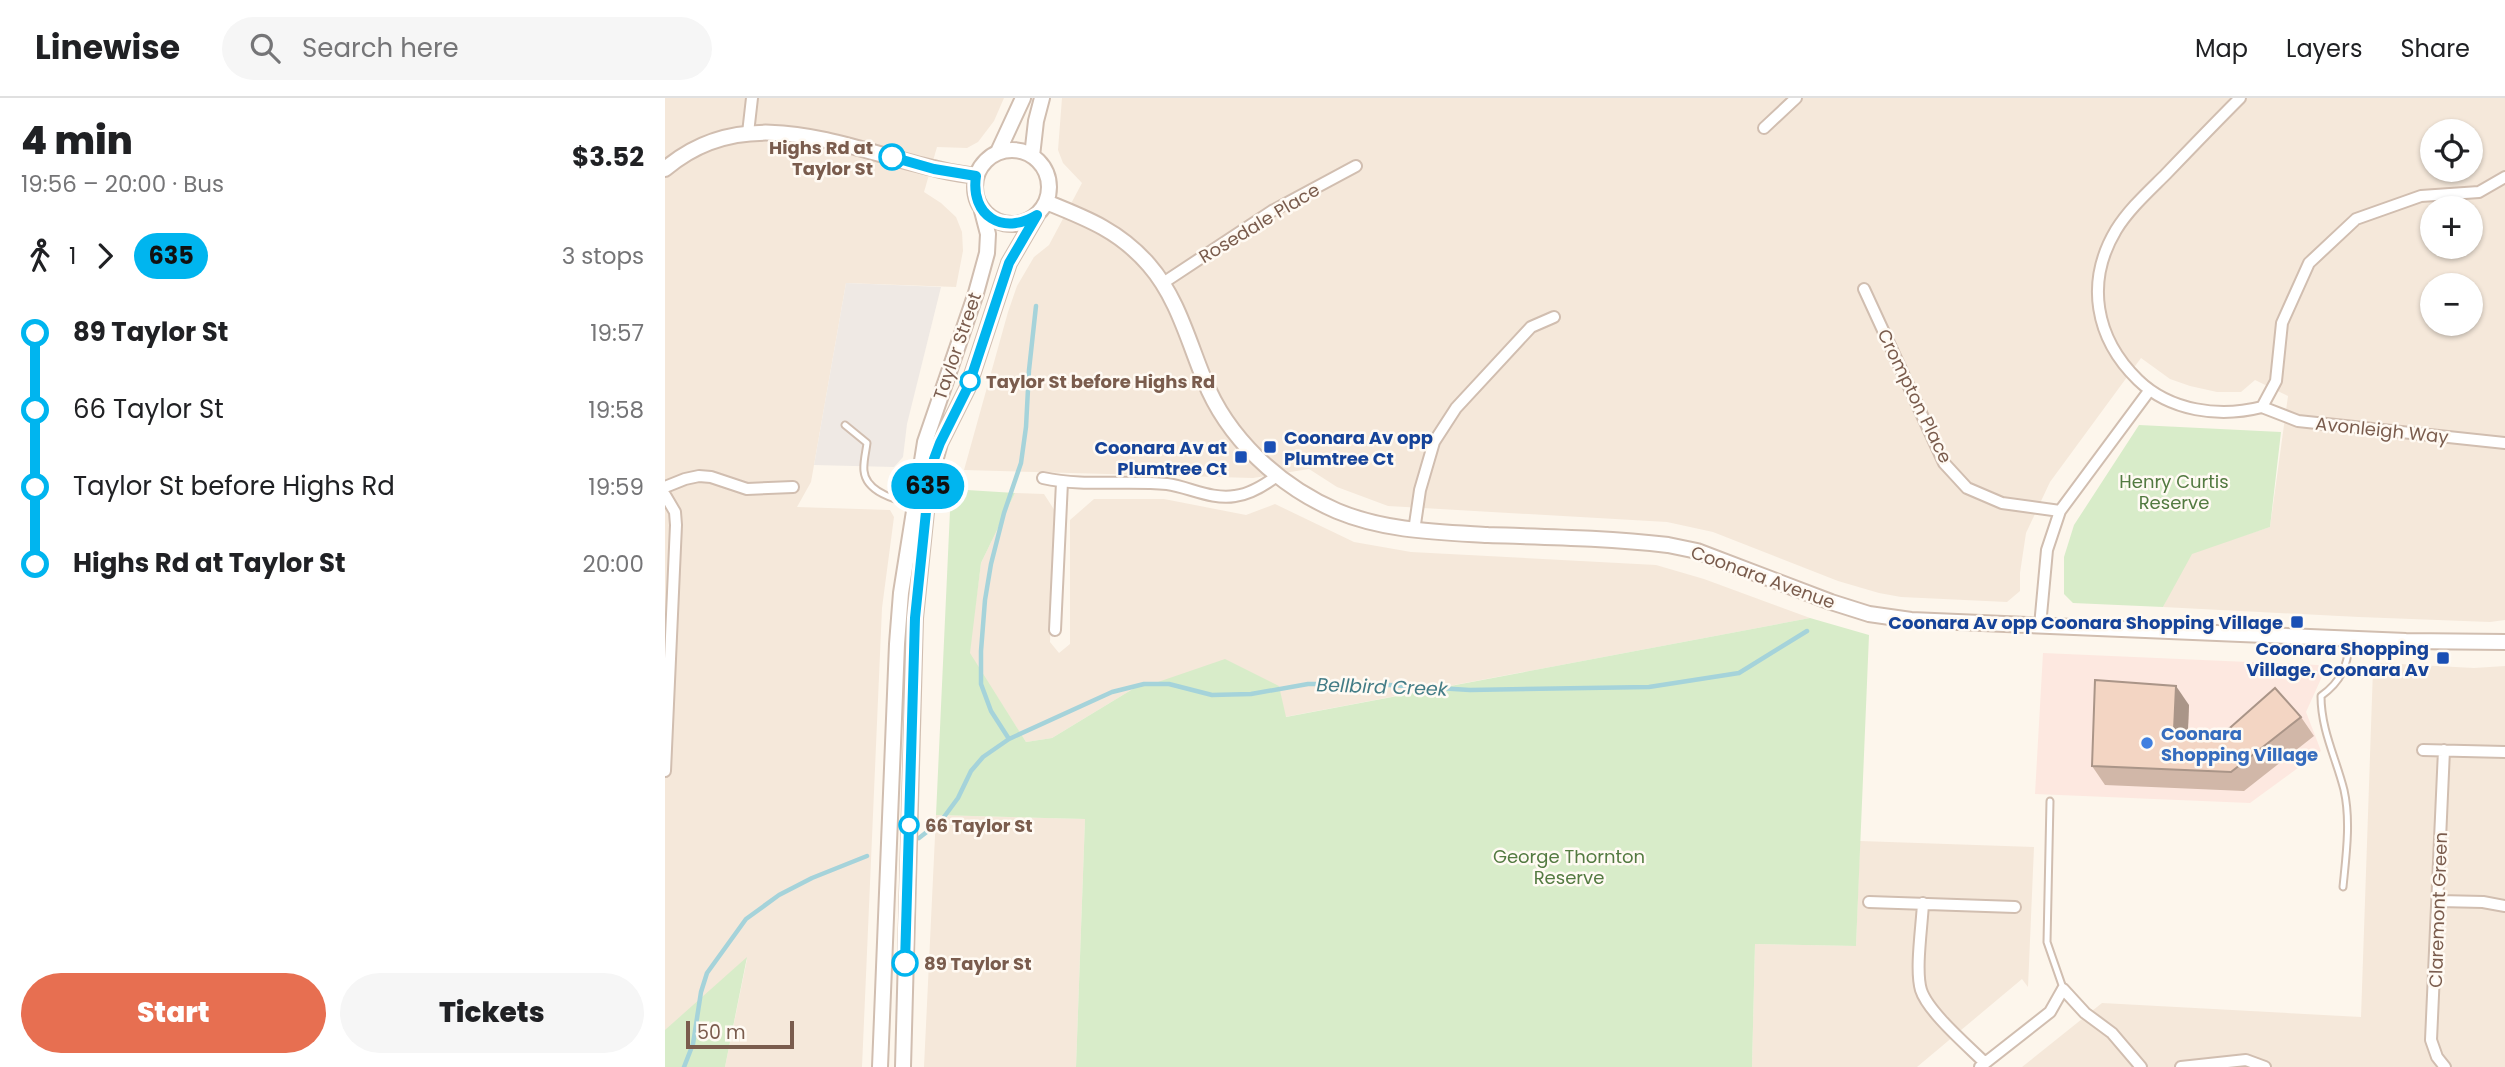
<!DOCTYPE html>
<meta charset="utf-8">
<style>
body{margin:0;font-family:Poppins,sans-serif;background:#f6f6f6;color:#202124;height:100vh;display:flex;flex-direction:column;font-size:26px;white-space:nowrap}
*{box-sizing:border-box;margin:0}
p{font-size:23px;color:#757577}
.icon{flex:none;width:38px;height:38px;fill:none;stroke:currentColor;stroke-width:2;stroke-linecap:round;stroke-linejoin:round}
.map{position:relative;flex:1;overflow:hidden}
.sheet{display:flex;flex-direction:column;background:#fff;width:665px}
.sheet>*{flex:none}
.badge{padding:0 14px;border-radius:23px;font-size:24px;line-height:46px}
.controls{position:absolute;left:1755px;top:21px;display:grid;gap:14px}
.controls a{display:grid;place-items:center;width:63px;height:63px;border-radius:50%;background:#fff;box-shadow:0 2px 5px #0004;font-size:35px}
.scale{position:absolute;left:21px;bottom:18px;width:108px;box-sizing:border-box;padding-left:7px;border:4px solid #7a5c4d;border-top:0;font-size:19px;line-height:24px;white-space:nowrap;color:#7a5c4d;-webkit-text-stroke:5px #fffaf3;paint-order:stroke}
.map>.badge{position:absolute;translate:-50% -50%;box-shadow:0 0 0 4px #fff}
.legs{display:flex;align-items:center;gap:10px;height:77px;padding:0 21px;font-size:23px}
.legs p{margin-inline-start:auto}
.headline{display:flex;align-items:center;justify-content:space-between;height:119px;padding:0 21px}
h1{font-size:38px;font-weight:800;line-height:52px}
.button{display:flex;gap:14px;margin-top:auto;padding:14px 21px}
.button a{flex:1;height:80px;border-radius:42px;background:#e76f51;color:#fff;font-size:28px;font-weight:800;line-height:80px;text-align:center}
.button a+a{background:#f6f6f6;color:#202124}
ul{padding:0 21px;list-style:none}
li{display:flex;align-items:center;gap:24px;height:77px;font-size:26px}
li i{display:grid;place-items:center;width:10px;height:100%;margin:0 9px;background:currentColor}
li i::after{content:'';width:18px;height:18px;margin:-9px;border:5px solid;border-radius:50%;background:#fff}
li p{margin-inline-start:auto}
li:first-child i{background:linear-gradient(#0000 50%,currentColor 0)}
li:last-child i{background:linear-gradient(currentColor 50%,#0000 0)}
header{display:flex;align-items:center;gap:42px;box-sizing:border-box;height:98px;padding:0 35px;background:#fff;border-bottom:2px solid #e0e0e0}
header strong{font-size:33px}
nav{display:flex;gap:38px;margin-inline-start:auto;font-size:24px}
.search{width:490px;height:63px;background:#f6f6f6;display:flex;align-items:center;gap:18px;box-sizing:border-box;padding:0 24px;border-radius:38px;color:#757577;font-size:26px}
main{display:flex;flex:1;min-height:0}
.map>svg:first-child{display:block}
.residential{fill:#f5e8da;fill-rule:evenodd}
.commercial{fill:#fde8e0}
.industrial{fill:#efe9e4}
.green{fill:#d8ecc9}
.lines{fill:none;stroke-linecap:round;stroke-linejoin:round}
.stream{stroke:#a5d3da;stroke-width:4.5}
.service-casing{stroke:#d1beb0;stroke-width:9}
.minor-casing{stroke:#d1beb0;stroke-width:14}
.tertiary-casing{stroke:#d1beb0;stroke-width:18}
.service{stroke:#fff;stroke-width:5}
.minor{stroke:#fff;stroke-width:10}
.tertiary{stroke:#fff;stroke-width:14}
.wall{fill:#d1b7a8}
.shaded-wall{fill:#aa9588}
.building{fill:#f3d5c3;stroke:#aa9588;stroke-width:2}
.line-1-casing{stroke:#fff;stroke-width:16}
.line-1{stroke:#00b5ef;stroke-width:10}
.stop-1-dot{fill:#fff;stroke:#00b5ef;stroke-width:3.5}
.transit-dot{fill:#1a4fb4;stroke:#fffaf3;stroke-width:2.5}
.shop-dot{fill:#3f7fe0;stroke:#fffaf3;stroke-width:2.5}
.labels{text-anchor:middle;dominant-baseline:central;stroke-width:5;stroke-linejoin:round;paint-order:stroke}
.stop-label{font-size:18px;font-weight:bold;fill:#7a5c4d;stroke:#fffaf3;text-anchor:start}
.street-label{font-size:18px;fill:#7a5c4d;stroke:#fffaf3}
.transit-label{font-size:18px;font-weight:bold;fill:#164399;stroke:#fffaf3;text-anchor:end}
.park-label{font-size:18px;fill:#537a41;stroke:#fffaf3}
.shop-label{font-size:18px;font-weight:bold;fill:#366cbe;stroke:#fffaf3;text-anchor:start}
.water-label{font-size:19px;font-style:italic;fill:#437c86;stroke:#fffaf3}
</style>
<header>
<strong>Linewise</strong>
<div class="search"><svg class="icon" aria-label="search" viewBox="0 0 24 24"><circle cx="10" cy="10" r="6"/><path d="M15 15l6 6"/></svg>Search here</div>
<nav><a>Map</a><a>Layers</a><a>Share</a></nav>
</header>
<main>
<section class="sheet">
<div class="headline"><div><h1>4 min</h1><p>19:56 – 20:00 · Bus</p></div><b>$3.52</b></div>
<div class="legs"><svg class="icon" aria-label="walk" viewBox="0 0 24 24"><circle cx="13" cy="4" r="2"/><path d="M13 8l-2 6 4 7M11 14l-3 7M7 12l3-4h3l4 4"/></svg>1<svg class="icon" aria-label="forward" viewBox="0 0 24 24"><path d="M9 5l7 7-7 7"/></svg><b class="badge" style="background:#00b5ef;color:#111">635</b><p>3 stops</p></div>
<ul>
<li><i style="color:#00b5ef"></i><b>89 Taylor St</b><p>19:57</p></li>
<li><i style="color:#00b5ef"></i><span>66 Taylor St</span><p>19:58</p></li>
<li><i style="color:#00b5ef"></i><span>Taylor St before Highs Rd</span><p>19:59</p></li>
<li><i style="color:#00b5ef"></i><b>Highs Rd at Taylor St</b><p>20:00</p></li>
</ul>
<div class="button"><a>Start</a><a>Tickets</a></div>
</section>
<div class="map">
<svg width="1840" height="969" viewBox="0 0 1840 969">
<rect width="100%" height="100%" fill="#fdf6ec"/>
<path class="residential" d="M0 0H339L329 23 313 44 302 50 272 49 259 94 276 105 291 119 297 134 298 153 291 189 181 185 146 384 132 409 225 412 229 419 217 510 197 969H60L82 861 0 936Z
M397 0H1840V522L1825 524 1694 519 1498 509 1525 455 1605 429 1623 298 1590 282 1576 294H1552L1525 288 1505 281 1476 260 1385 384 1361 435 1355 475V493L1342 504 1236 499 1214 495 1173 483 1048 434 1002 424 723 408 672 389 644 371 588 380 299 372 343 214 352 188 369 159 384 147 417 85 398 65 393 52ZM1768 33H1806V72H1768ZM1768 110H1806V149H1768ZM1768 187H1806V226H1768Z
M350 395 379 396 390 413 385 544 394 555 405 546V422L429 401H499L581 417 610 406 689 444 746 454 991 467 1039 481 1145 520 620 619 493 584 471 589 387 640 361 644 304 555 316 465Z
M1716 565 1809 570 1840 568V969H1357L1437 905 1696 919 1708 571Z
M271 717 420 721 411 969H259Z
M1195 743 1369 749 1363 889 1357 881 1252 969H1087L1090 846 1191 848Z"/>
<path class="commercial" d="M1378 555 1653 567 1660 572 1641 614 1656 653 1585 705 1370 696Z"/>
<path class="industrial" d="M181 185 276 189 242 326 238 359 229 369 149 367Z"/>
<path class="green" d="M1474 327 1616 334 1605 429 1527 456 1498 509 1408 505 1399 496V459L1409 427Z
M286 391 350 395 316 465 305 555 361 644 387 640 471 589 493 584 560 561 614 588 621 619 1145 520 1204 537 1191 848 1090 846 1087 969H411L420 721 271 717Z
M82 859 60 969H0V932Z"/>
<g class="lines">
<path class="stream" d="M344 641 326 613 316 586V553L320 502 326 466 339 415 356 365 361 329 364 272 371 208
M254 740 276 723 293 700 306 673 318 659 344 641 447 594 479 586H504L547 597 586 596 643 586H708L805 592 984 589 1074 575 1142 533
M19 969 28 946 36 894 42 875 81 821 114 797 147 780 202 758"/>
<g class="service-casing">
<path id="service" d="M180 327 202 345C201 354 198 364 199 373 201 394 230 402 248 406
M1385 703 1382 844 1398 890
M1678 789C1681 758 1686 723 1679 692 1671 660 1656 632 1656 598 1677 583 1682 568 1685 544"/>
</g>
<g class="minor-casing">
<path id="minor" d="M1575 0C1550 25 1525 51 1501 76 1483 94 1464 111 1451 132 1420 184 1430 240 1473 282 1505 313 1554 320 1597 309L1611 283 1617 225 1644 165 1691 121 1756 98 1814 94 1840 79
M1099 30 1131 0
M83 35 87 0
M498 185 607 113 691 68
M1199 191 1279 365 1302 390 1337 405 1395 413
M1597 309 1633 323 1840 345
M378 380C419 389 461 382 502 386 524 389 547 402 570 398 586 396 600 387 613 377
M0 389 20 381 34 378 46 379 82 391 128 389
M0 397 10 414 11 427 0 673
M749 433 755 392 769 344 791 310 866 229 889 219
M1375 528 1382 452 1395 413 1484 293
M390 532 397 384
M1758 652 1840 654
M1779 652 1766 942 1772 959 1780 969
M1774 803 1818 804 1840 808
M1204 804 1350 809
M1258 805C1257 828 1250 872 1256 892 1263 914 1303 948 1320 965
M1315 969 1385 914 1398 891 1420 915 1447 935 1476 969
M1516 969 1581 962 1600 969"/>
</g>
<g class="tertiary-casing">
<path id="tertiary" d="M310 89a37 37 0 1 1 74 0a37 37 0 1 1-74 0Z
M333 54 358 0
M367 58 371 23 377 0
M0 71C81 1 179 50 268 70 282 74 297 76 311 78
M381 104C421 120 455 133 484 167 512 199 523 242 539 281 562 340 614 388 672 413 720 433 771 434 823 437 883 439 944 440 1003 447L1032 453 1166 504 1204 516 1246 522 1741 543 1840 544
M215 969 232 546 236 495 260 344 311 195 322 155 323 136 317 113
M238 969 250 520 264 385 275 345 303 289 344 165 372 117"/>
</g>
<use href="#service" class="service"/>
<use href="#minor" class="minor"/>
<use href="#tertiary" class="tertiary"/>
</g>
<path class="wall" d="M1524 607 1523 633 1558 636 1636 619 1649 638 1579 693 1440 687 1427 668Z"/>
<path class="shaded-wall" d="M1511 588 1524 607 1522 651 1509 632Z"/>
<path class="building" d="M1430 582 1511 588 1509 632 1558 636 1610 590 1636 619 1566 674 1427 668Z"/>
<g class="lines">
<g class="line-1-casing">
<path id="line-1" d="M227 59 269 71 311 78C305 118 338 138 372 117L344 165 303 289 275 345 269 361 264 385 250 520 240 865"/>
</g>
<use href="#line-1" class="line-1"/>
</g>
<g class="stop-1-dot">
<circle cx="227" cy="59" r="12"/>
<circle cx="305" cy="283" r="9"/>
<circle cx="244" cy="727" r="9"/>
<circle cx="240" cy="865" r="12"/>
</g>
<g class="transit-dot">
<rect x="598" y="342" width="14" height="14" rx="3.5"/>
<rect x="569" y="352" width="14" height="14" rx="3.5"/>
<rect x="1625" y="517" width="14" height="14" rx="3.5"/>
<rect x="1771" y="553" width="14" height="14" rx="3.5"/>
</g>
<circle class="shop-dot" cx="1482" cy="645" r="7"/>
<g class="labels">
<g class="stop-label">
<text x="208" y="49" text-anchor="end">Highs Rd at<tspan x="208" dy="21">Taylor St</tspan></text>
<text x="321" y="283">Taylor St before Highs Rd</text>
<text x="260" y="727">66 Taylor St</text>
<text x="259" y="865">89 Taylor St</text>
</g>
<g class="street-label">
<text transform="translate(594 125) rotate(-31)">Rosedale Place</text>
<text transform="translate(292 248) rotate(-71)">Taylor Street</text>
<text transform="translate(1250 298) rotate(64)">Crompton Place</text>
<text transform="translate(1717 332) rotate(6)">Avonleigh Way</text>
<text transform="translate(1098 479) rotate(20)">Coonara Avenue</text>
<text transform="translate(1773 812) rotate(-88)">Claremont Green</text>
</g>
<g class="transit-label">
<text x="619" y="339" text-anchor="start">Coonara Av opp<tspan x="619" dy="21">Plumtree Ct</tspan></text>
<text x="562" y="349">Coonara Av at<tspan x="562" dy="21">Plumtree Ct</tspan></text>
<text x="1618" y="524">Coonara Av opp Coonara Shopping Village</text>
<text x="1764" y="550">Coonara Shopping<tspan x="1764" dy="21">Village, Coonara Av</tspan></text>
</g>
<g class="park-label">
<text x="1509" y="383">Henry Curtis<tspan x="1509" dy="21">Reserve</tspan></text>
<text x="904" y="758">George Thornton<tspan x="904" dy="21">Reserve</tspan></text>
</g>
<g class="shop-label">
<text x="1496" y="635">Coonara<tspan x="1496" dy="21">Shopping Village</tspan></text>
</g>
<g class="water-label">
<text transform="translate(717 589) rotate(2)">Bellbird Creek</text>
</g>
</g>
</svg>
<div class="controls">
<a><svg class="icon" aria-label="locate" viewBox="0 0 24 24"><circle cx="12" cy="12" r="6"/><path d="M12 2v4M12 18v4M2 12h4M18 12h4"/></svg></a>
<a>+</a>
<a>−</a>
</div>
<div class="scale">50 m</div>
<b class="badge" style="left:263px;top:388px;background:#00b5ef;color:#111">635</b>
</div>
</main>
